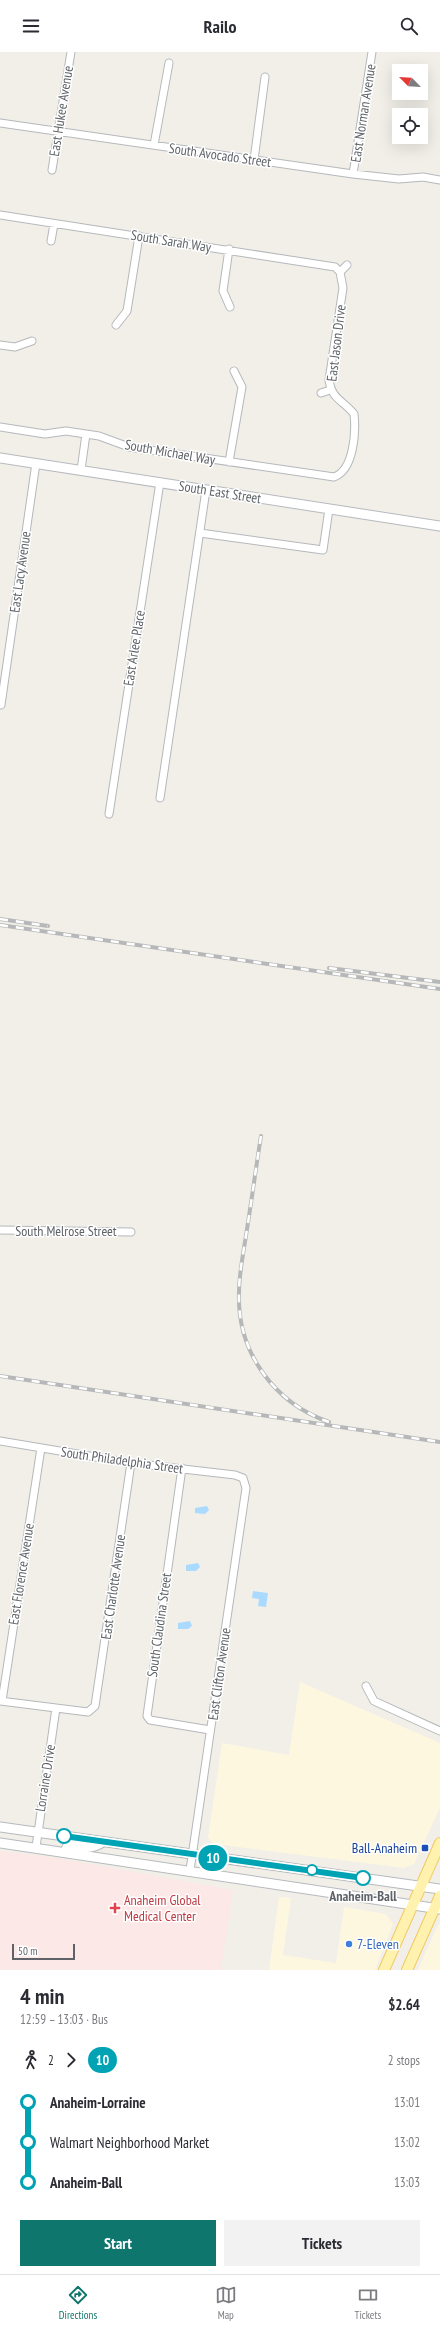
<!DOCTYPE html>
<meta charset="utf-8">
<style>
body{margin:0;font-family:"PT Sans Narrow",sans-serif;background:#f2f2f3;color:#2b2b33;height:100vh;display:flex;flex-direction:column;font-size:15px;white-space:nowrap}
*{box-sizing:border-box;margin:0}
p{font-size:13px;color:#7c7c81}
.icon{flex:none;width:22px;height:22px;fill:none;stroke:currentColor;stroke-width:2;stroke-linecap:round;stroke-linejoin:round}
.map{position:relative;height:1918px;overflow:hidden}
.drawer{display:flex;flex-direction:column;background:#fff;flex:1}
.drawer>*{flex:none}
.badge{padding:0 8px;border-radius:13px;font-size:14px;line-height:26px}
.needle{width:26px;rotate:294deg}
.buttons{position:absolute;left:392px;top:12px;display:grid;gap:8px}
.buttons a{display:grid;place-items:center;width:36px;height:36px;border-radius:0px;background:#fff;box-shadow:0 4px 16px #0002;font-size:20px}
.scale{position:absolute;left:12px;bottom:10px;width:63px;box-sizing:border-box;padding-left:4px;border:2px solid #5f6368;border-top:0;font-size:11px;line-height:14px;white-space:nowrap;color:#5f6368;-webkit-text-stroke:3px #fff;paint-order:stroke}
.map>.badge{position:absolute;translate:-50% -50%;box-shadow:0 0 0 2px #fff}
.legs{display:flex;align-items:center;gap:6px;height:44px;padding:0 20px;font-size:13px}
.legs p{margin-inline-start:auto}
.summary{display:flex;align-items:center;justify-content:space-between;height:68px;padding:0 20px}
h1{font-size:22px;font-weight:700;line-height:30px}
.primary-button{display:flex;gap:8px;margin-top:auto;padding:8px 20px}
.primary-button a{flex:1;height:46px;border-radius:0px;background:#0f766e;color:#fff;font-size:16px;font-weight:700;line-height:46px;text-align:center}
.primary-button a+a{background:#f2f2f3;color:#2b2b33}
ul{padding:0 20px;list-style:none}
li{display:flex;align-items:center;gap:14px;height:40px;font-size:15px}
li i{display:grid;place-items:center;width:6px;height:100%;margin:0 5px;background:currentColor}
li i::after{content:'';width:10px;height:10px;margin:-5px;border:3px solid;border-radius:50%;background:#fff}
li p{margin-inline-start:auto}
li:first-child i{background:linear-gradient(#0000 50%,currentColor 0)}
li:last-child i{background:linear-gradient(currentColor 50%,#0000 0)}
header{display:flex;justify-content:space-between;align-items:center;height:52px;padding:0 20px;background:#fff;font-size:18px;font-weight:700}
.menu{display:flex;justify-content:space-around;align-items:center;height:56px;border-top:1px solid #e1e1e2;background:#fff;font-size:11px;color:#7c7c81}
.menu a{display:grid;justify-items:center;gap:2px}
.menu .selected{color:#0f766e}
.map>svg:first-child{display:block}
.commercial{fill:#fef7e0}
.medical{fill:#fce8e6}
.water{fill:#aadaff}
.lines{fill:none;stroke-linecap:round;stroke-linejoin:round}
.street-casing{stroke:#b5b8bc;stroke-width:9}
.secondary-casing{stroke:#b6babf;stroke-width:11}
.primary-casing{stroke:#f2c960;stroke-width:12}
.street{stroke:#fff;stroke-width:7}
.secondary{stroke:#fff;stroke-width:9}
.primary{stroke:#fff2af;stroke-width:10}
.rail-casing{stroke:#b6b7b8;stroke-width:4}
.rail{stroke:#fff;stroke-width:2.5;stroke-dasharray:8;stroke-linecap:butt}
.line-1-casing{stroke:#fff;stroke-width:9}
.line-1{stroke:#00a3b4;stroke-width:6}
.stop-1-dot{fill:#fff;stroke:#00a3b4;stroke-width:2}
.transit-dot{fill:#1a4fb4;stroke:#fff;stroke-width:1.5}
.health-dot{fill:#e0444e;stroke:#fff;stroke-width:1.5}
.shop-dot{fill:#3f7fe0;stroke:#fff;stroke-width:1.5}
.labels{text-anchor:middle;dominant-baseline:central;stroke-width:3;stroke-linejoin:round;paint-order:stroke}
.street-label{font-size:14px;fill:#5f6368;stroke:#fff}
.transit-label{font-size:14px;fill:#164399;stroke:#fff;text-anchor:end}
.stop-label{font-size:14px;font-weight:bold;fill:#5f6368;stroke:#fff}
.health-label{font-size:14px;fill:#be3a42;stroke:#fff;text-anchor:start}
.shop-label{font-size:14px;fill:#366cbe;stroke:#fff;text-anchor:start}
</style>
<header><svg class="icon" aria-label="menu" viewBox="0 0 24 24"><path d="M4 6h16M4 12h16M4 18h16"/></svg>Railo<svg class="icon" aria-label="search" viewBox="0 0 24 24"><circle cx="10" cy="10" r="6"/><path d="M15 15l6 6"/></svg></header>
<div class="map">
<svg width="440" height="1918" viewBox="0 0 440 1918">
<rect width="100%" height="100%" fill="#f1efe8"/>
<path class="commercial" d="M300 1630 440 1691V1755L414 1812 404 1816 214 1792 208 1786 222 1691 289 1703Z
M279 1845 291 1846 283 1903 336 1911 344 1855 386 1862 393 1872 375 1918H269Z
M440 1871V1918H418L437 1875Z"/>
<path class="medical" d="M0 1799 58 1806 233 1838 221 1918H0Z"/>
<path class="water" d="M207 1454 209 1458 205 1462 195 1461V1456Z
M198 1511 200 1515 196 1519H186V1513Z
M253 1539 268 1541 266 1555 258 1554 259 1547 252 1546Z
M190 1569 192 1574 188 1577H178V1571Z"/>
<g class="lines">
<g class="street-casing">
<path id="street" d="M0 71 353 122 399 127 423 125 440 128
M154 93 169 11
M254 108 265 25
M52 118 71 0
M353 122 372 0
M0 163 335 215 340 220 343 236 329 328C332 348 343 348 354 362 356 380 354 418 334 425L129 395 99 384 66 379 45 382 0 375
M51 189 54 172
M229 197 223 239 230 255
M340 220 347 213
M116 273 127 259 139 184
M0 293 15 295 32 289
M321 341 330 338
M229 410 242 335 234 319
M81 418 86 382
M200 481 323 498 329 457
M1 653 36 411
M160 746 206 438
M109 762 160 430
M0 1178 131 1180
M0 1389 131 1411 235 1423 243 1426 246 1436 190 1818
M182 1416 147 1664 150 1668 210 1678
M366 1634 374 1649 440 1679
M0 1649 88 1660 95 1654 131 1411
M2 1649 41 1396
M36 1795 56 1656"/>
</g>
<g class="secondary-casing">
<path id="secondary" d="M0 406 440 474
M0 1775 440 1837
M0 1791 440 1857
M65 1800 67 1795C82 1790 85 1801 103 1790"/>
</g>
<g class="primary-casing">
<path id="primary" d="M384 1918 440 1791
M407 1918 440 1844"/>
</g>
<use href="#street" class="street"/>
<use href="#secondary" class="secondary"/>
<use href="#primary" class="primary"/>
<g class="rail-casing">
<path id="rail" d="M0 867 48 874
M0 873 440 937
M329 916 440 930
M261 1084C256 1115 252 1146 247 1177 244 1198 239 1220 239 1241 237 1300 274 1351 329 1370
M0 1324 440 1390"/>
</g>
<use href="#rail" class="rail"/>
</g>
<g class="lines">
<g class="line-1-casing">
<path id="line-1" d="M64 1784 363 1826"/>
</g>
<use href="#line-1" class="line-1"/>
</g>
<g class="stop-1-dot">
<circle cx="64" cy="1784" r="7"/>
<circle cx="312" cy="1818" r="5"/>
<circle cx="363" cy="1826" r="7"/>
</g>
<rect class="transit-dot" x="421" y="1792" width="8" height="8" rx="2"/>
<path class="health-dot" d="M113 1850h4v4h4v4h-4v4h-4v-4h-4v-4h4z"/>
<circle class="shop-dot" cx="349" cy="1892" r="4"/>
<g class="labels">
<g class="street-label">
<text transform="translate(61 59) rotate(-81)">East Hukee Avenue</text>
<text transform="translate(363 61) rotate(-81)">East Norman Avenue</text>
<text transform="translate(220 103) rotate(8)">South Avocado Street</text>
<text transform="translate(171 189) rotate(9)">South Sarah Way</text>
<text transform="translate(336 291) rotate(-83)">East Jason Drive</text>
<text transform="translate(170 400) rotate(10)">South Michael Way</text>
<text transform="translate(220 440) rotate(9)">South East Street</text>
<text transform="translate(20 520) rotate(-82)">East Lacy Avenue</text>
<text transform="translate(134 596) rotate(-81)">East Arlee Place</text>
<text x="66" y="1179">South Melrose Street</text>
<text transform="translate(122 1408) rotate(8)">South Philadelphia Street</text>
<text transform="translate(21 1522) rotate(-81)">East Florence Avenue</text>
<text transform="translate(113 1535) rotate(-82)">East Charlotte Avenue</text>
<text transform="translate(159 1573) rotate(-82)">South Claudina Street</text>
<text transform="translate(219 1622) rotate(-82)">East Clifton Avenue</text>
<text transform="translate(45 1726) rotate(-81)">Lorraine Drive</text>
</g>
<g class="transit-label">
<text x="417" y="1796">Ball-Anaheim</text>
</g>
<g class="stop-label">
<text x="363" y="1844">Anaheim-Ball</text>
</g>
<g class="health-label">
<text x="124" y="1848">Anaheim Global<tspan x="124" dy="16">Medical Center</tspan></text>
</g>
<g class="shop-label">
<text x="357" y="1892">7-Eleven</text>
</g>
</g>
</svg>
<div class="buttons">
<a><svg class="needle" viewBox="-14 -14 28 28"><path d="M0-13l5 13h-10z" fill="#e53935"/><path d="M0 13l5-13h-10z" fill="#7c7c81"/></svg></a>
<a><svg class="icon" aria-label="locate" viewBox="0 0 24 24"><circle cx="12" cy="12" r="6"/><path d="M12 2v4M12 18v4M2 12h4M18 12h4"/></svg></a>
</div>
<div class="scale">50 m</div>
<b class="badge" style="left:213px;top:1806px;background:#00a3b4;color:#fff">10</b>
</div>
<section class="drawer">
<div class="summary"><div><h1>4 min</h1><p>12:59 – 13:03 · Bus</p></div><b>$2.64</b></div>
<div class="legs"><svg class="icon" aria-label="walk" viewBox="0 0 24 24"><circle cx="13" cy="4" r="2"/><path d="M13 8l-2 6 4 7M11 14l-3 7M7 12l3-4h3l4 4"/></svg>2<svg class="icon" aria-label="forward" viewBox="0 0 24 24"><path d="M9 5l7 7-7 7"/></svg><b class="badge" style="background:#00a3b4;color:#fff">10</b><p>2 stops</p></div>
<ul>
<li><i style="color:#00a3b4"></i><b>Anaheim-Lorraine</b><p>13:01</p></li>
<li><i style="color:#00a3b4"></i><span>Walmart Neighborhood Market</span><p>13:02</p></li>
<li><i style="color:#00a3b4"></i><b>Anaheim-Ball</b><p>13:03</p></li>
</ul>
<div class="primary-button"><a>Start</a><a>Tickets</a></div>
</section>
<nav class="menu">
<a class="selected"><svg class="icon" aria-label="directions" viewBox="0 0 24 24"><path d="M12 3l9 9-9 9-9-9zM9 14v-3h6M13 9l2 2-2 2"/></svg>Directions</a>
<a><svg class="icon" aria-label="map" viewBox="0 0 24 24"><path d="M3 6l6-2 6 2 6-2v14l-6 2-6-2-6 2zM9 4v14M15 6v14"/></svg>Map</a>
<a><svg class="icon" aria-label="tickets" viewBox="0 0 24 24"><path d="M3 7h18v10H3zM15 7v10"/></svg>Tickets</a>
</nav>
